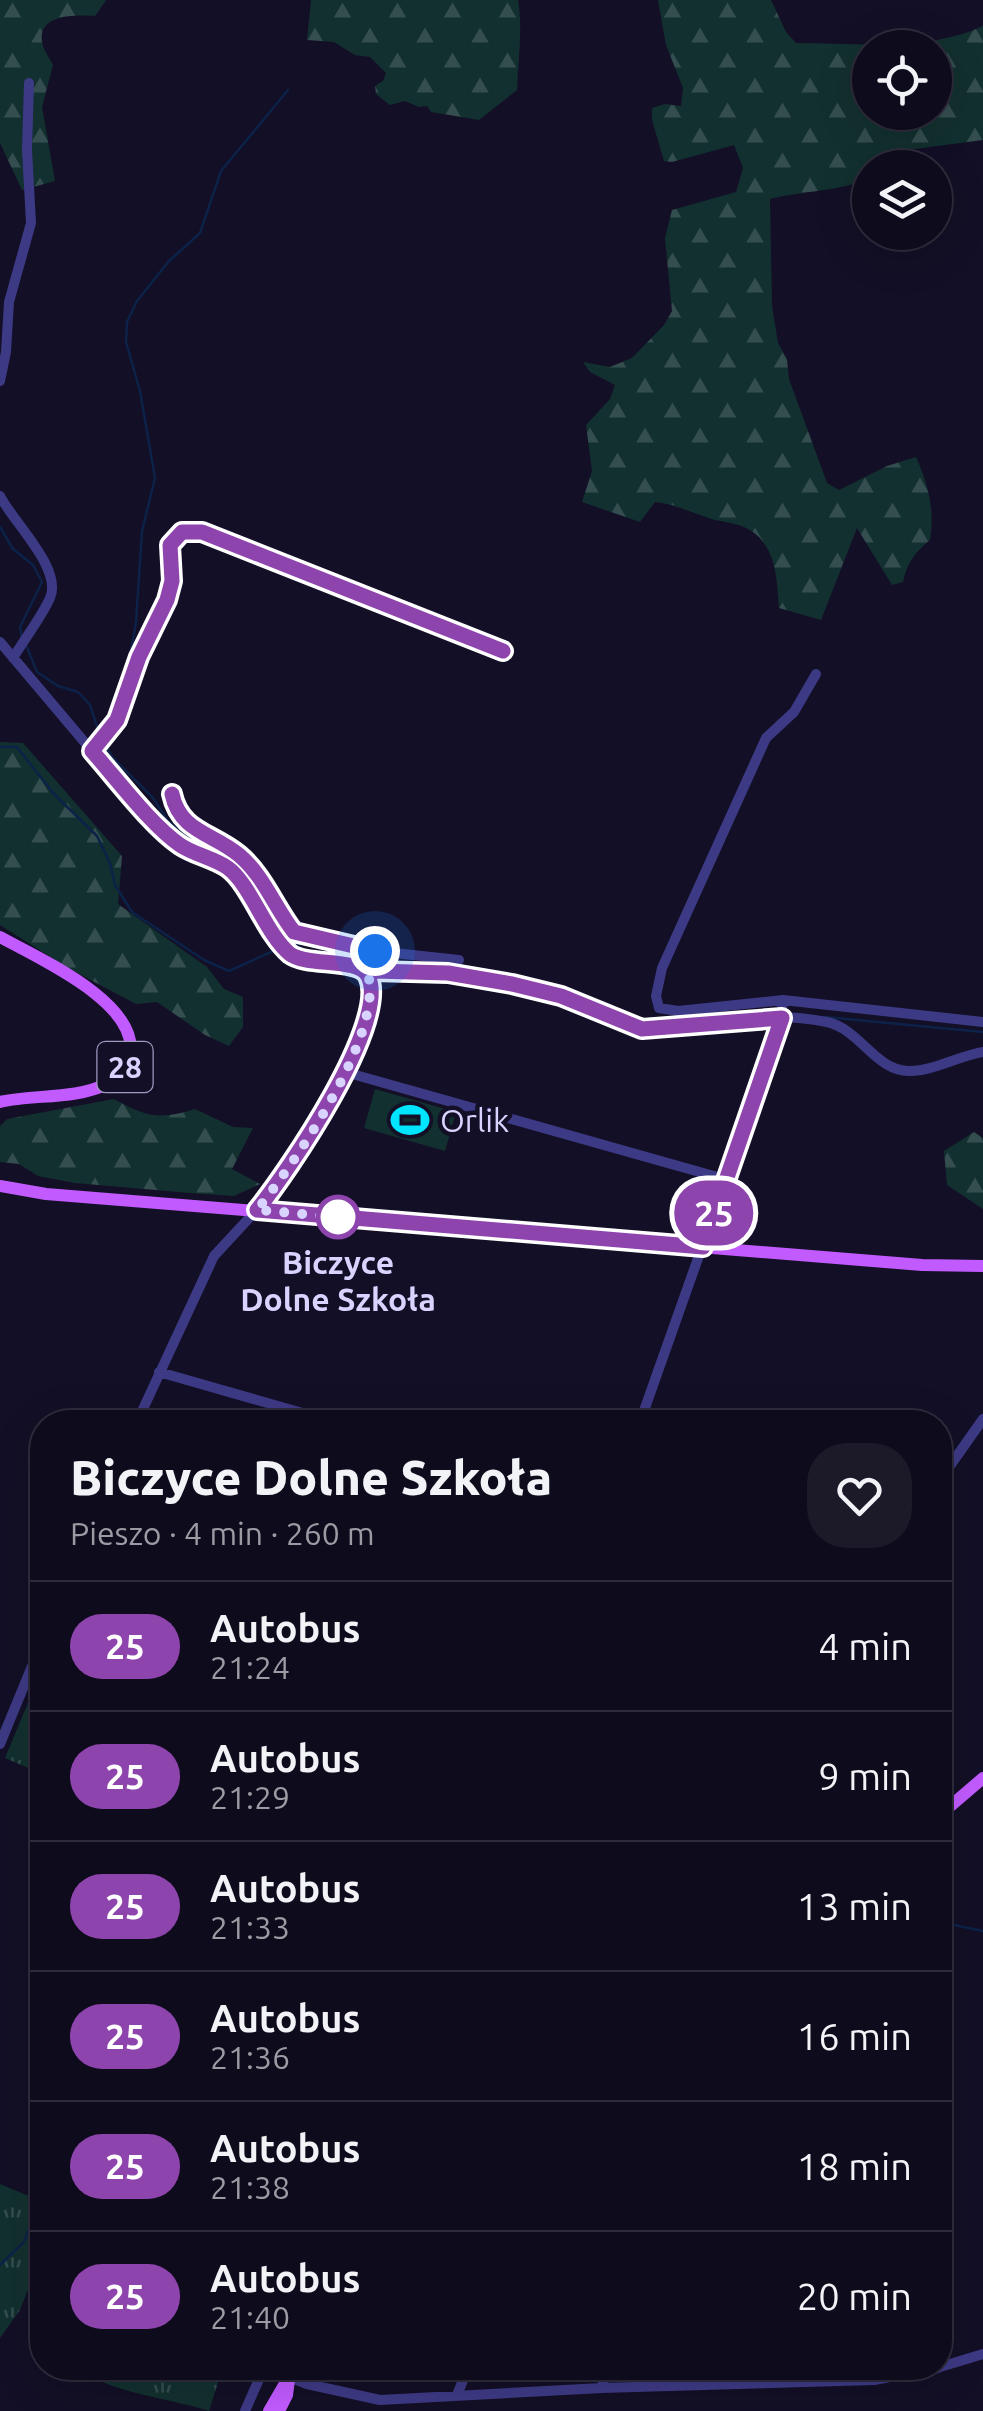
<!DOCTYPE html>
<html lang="pl">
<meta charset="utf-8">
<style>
body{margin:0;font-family:Ubuntu,sans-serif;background:#1c1929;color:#f1f3f6;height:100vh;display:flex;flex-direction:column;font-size:38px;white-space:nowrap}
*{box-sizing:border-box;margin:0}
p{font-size:32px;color:#9b9ba3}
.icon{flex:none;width:55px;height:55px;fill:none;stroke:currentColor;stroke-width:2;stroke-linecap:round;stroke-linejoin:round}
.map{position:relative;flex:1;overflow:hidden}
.side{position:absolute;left:30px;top:1410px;width:922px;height:970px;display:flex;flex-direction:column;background:#0e0b1c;border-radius:40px;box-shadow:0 10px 40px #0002,0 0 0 2px #2e2b3b}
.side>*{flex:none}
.badge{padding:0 20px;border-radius:32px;font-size:35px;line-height:65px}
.tools{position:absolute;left:852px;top:30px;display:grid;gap:20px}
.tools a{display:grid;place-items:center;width:100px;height:100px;border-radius:50%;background:#0e0b1c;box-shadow:0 10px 40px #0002,0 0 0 2px #2e2b3b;font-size:50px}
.you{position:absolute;width:50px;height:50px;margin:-25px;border:8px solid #fff;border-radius:50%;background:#1a73e8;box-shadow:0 0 0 15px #1a73e833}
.map>.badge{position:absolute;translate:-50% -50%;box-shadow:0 0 0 5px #fff}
.round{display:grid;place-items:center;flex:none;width:105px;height:105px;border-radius:40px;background:#1c1929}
.overview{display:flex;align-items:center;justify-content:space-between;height:170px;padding:0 40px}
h1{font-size:48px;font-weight:800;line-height:75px}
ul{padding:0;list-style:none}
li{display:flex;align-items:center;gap:30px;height:130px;padding:0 40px;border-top:2px solid #2e2b3b}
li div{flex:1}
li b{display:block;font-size:38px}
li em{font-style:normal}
li .badge{min-width:110px;font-weight:700;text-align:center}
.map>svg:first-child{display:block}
.grass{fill:url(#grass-tufts)}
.forest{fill:url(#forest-firs);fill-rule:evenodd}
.garden{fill:#12302f}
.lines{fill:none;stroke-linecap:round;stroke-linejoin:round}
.stream{stroke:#0c2248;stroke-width:2.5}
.minor{stroke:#3d3a85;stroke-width:10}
.major{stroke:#c25bff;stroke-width:12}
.line-casing{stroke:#fff;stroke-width:22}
.line{stroke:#8e44ad;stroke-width:15}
.walk{stroke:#d9d4ff;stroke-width:10;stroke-dasharray:0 18}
.stop-dot{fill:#fff;stroke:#8e44ad;stroke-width:5}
.labels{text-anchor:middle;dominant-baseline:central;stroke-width:9;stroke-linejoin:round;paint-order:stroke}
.shield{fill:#130f26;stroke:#9e99be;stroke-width:2.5}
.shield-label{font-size:30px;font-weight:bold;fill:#d9d4ff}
.poi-label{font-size:32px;fill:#d9d4ff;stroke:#130f26;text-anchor:start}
.stop-label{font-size:32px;font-weight:bold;fill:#d9d4ff;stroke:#130f26}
</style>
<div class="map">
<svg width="983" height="2411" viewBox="0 0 983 2411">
<defs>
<pattern id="grass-tufts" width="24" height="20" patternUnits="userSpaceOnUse" patternTransform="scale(2.5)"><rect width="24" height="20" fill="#12302f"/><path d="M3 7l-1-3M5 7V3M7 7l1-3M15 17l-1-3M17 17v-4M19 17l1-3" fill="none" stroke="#344d4e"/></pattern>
<pattern id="forest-firs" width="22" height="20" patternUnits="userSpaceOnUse" patternTransform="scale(2.5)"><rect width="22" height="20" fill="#12302f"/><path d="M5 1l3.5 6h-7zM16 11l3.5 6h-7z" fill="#344d4e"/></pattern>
</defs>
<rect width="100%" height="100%" fill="#130f26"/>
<path class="grass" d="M27 1705 42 1712V1774L5 1758Z
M42 2178V2254L20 2310 0 2338V2184L36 2199Z
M70 2368H201L221 2373 209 2411C179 2400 100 2391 83 2369L75 2379 67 2376Z"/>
<path class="forest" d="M0 0H106L95 16C77 15 38 13 42 42 43 49 50 59 53 65L42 107 55 181 22 190 0 143Z
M311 0H518C523 30 518 60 517 90L479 120 431 112 427 106 419 107 405 101 390 105 376 94 375 86 383 81 386 73 370 57 355 55 334 42 307 40Z
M658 0H771L786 32 796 43C855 43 928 52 983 26V140L907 150 889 155 879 167 870 168 869 179C839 191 802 191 770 199L772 306 778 343 787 359 789 379 827 483 839 490 887 466 916 457C928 484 935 510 930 540 915 552 907 563 903 582L892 585 857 528 821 620 779 608C777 578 776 541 744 527 733 522 718 522 706 517 688 511 674 504 655 502L640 522 582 502 592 471 586 425 610 399 615 385 590 372 583 362 610 367 632 358 664 325 672 311 665 238 672 210 736 192 743 168 734 145 672 162 664 161 652 120V108L665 104 681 106 683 88 666 45ZM870 48H935V112H870Z
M0 742 23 743 122 856 118 904 207 967 224 989 243 997V1027L229 1046 205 1035 157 1002 136 1004 68 968 0 925Z
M114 1099C146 1117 160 1120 195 1109L233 1127 253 1128 232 1169 260 1184 234 1196 190 1193 75 1183 38 1176 19 1164 0 1162V1126L7 1119Z
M974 1132 983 1138V1209L947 1185 944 1151Z"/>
<path class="garden" d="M375 1089 456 1112 445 1151 364 1128Z"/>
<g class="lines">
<path class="stream" d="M0 527 13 549 33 565 42 582 20 627 22 638
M26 645 37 672 58 686 78 692 90 705 100 736
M126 681 136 622 142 531 155 478 140 391 126 342 127 322 137 301 169 261 200 233 221 171 288 90
M104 743 113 758 153 798 168 821 191 839 240 868 286 935 300 947
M0 747H17L53 793 97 836 110 863 115 885 132 912 204 960 229 971 280 948
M288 947 390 966 458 971
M545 986 575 996
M586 1002 615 1015
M825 1017 983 1032
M666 1025 692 1019 772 1012
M28 1704 42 1709
M940 1922 983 1931
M0 2265 24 2242 42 2196"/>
<path class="minor" d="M0 381 6 352 9 302 31 223 27 150 29 83
M0 496C13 522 63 569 50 598 41 618 25 638 13 658
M0 642 92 751 180 844 230 869 284 948 295 958 362 969 371 985 366 1021 346 1069 320 1120 264 1202 214 1256 137 1422
M816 674 794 712 766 738 662 968 656 996 659 1008 678 1011 783 1000 983 1022
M92 751 117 720 139 657 167 600 172 581 170 545 183 531H202L503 651
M172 794C180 832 213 833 239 855 264 876 274 908 294 932L375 951 459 960
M367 974 373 971C436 974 501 975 561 996 589 1006 615 1026 646 1029 671 1032 696 1025 721 1021 755 1016 793 1015 827 1022 860 1029 876 1072 910 1071 933 1071 959 1056 983 1052
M345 1072 728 1180
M159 1372 334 1422
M640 1422 780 1027 783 1000
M940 1480 983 1419
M0 1744 42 1642
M940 2367 983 2354
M219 2368 260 2377 245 2411
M289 2377 307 2384 380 2400 602 2388 874 2380 938 2368
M602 2388 606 2368
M457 2395 468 2368"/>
<path class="major" d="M0 937C38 958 140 1003 130 1055 127 1068 118 1078 107 1084 74 1100 34 1094 0 1102
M0 1186 46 1194 922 1265 983 1266
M940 1815 983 1778
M269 2411 294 2368
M279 2411 287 2395 289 2380"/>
</g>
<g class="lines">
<g class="line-casing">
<path id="line" d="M172 794C180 832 213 833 239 855 264 876 275 908 294 932L375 951 374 971 448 973 512 984 561 996 642 1029 782 1018 703 1247 257 1210C287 1173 391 1021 368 976 358 957 307 967 290 954 265 933 251 885 228 868 214 858 195 855 180 845 151 825 116 778 92 751L117 720 139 657 167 600 172 581 170 545 182 532H202L503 651"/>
</g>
<use href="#line" class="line"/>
<path class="walk" d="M338 1217 257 1210C294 1164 384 1035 368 974L374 971 375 951"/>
</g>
<defs>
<g id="stadium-bare" transform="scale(3)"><path d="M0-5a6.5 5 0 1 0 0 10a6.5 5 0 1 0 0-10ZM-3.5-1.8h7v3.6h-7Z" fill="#00e5ff" stroke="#130f26" stroke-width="2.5" paint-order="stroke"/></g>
</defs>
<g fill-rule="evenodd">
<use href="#stadium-bare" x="410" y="1120"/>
</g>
<circle class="stop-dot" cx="338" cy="1217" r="20"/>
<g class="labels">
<rect class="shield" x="97.5" y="1042" width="55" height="50" rx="8"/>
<g class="shield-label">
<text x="125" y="1067">28</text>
</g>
<g class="poi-label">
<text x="440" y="1120">Orlik</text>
</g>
<g class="stop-label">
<text x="338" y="1262">Biczyce<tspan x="338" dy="37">Dolne Szkoła</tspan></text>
</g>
</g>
</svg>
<div class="tools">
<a><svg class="icon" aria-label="locate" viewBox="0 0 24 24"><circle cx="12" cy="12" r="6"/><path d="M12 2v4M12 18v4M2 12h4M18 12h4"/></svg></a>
<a><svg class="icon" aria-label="layers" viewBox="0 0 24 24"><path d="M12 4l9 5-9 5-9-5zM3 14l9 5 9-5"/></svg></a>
</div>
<div class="you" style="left:375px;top:951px"></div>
<b class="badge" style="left:714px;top:1213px;background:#8e44ad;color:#fff">25</b>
<section class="side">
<div class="overview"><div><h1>Biczyce Dolne Szkoła</h1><p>Pieszo · 4 min · 260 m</p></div><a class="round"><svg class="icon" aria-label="heart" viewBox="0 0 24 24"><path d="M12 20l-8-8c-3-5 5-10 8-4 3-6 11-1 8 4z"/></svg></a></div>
<ul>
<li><span class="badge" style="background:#8e44ad;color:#fff">25</span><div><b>Autobus</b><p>21:24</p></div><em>4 min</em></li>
<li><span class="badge" style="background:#8e44ad;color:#fff">25</span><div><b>Autobus</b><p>21:29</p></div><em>9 min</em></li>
<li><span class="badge" style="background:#8e44ad;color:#fff">25</span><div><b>Autobus</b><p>21:33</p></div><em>13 min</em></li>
<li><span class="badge" style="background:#8e44ad;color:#fff">25</span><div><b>Autobus</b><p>21:36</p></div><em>16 min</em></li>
<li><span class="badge" style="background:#8e44ad;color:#fff">25</span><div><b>Autobus</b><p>21:38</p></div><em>18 min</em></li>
<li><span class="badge" style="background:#8e44ad;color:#fff">25</span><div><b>Autobus</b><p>21:40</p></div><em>20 min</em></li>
</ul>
</section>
</div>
